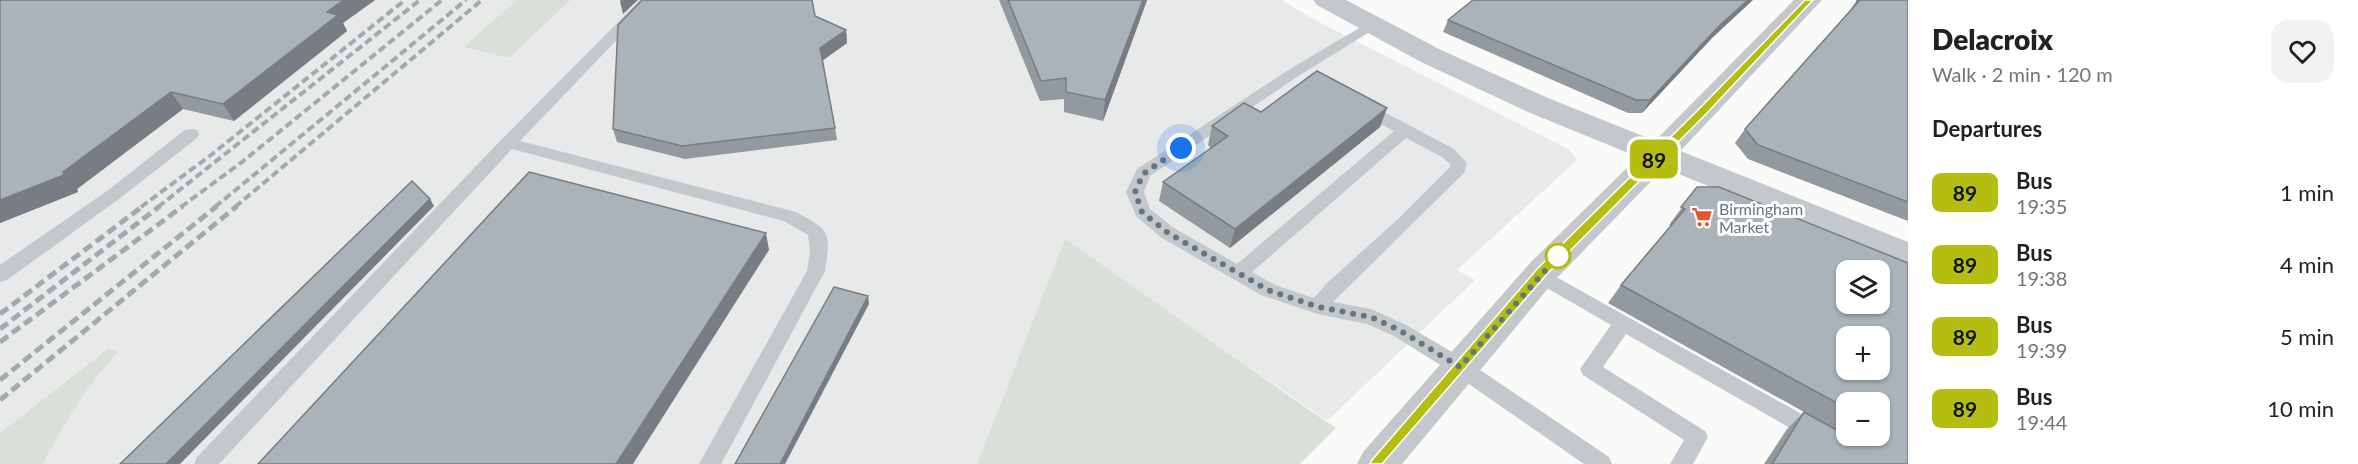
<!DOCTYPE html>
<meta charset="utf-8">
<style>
body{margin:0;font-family:Lato,sans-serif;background:#f2f2f2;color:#202124;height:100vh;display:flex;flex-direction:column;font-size:22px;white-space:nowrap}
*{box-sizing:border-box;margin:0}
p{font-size:20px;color:#757577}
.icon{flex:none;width:33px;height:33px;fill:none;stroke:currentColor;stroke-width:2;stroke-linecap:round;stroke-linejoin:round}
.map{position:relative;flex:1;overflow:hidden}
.sheet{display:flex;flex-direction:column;background:#fff;width:450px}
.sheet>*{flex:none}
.badge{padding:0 12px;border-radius:9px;font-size:21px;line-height:39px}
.tools{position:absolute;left:1836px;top:260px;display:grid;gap:12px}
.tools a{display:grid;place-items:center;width:54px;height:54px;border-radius:12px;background:#fff;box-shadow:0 2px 4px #0004;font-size:30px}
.you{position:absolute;width:30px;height:30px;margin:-15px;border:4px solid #fff;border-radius:50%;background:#1a73e8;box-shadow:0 0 0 9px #1a73e833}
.map>.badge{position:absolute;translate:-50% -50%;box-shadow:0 0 0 3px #fff}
h2{padding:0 24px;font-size:22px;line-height:54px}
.round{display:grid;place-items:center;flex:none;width:63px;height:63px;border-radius:18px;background:#f2f2f2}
.summary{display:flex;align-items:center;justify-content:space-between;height:102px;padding:0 24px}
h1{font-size:28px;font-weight:800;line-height:45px}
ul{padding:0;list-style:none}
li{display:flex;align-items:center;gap:18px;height:72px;padding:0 24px}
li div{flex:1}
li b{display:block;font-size:22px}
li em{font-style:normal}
li .badge{min-width:66px;font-weight:700;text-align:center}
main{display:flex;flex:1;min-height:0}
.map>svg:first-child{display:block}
.built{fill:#e8e9e9}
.green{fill:#dadfd7}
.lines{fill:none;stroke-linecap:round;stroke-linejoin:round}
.service{fill:#c3c8cc;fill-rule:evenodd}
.minor{fill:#c3c8cc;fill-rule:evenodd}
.tertiary{fill:#c3c8cc;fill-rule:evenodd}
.rail-far1{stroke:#a2aab0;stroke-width:4;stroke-dasharray:8 4;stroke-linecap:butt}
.rail{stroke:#a2aab0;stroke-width:5;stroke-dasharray:10 5;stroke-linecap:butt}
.wall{fill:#929a9f;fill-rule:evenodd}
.shaded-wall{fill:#777d82}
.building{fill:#aab3b9;stroke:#777d82;stroke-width:1.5;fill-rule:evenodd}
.line{fill:#b4bd10;stroke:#fff;stroke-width:1.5}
.walk{stroke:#657683;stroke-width:6;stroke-dasharray:0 10.8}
.stop-dot{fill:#fff;stroke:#b4bd10;stroke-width:3}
.labels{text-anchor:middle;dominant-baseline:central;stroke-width:6;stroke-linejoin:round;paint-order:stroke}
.poi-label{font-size:16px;fill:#657683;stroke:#fff;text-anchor:start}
</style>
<main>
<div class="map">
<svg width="1908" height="464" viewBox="0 0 1908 464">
<rect width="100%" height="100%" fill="#fafaf8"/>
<path class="built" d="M0 0H517L463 47 509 58 571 0H1282L1311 18 1568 149 1577 160 1457 270 1475 280 1327 421 1065 240 977 464H43L64 423 95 376 118 352 107 348 0 433Z"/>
<path class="green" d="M517 0H571L509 58 463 47Z
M1065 239 1318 416 1336 428 1300 464H977Z
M108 348 118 352C86 386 64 423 43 464H0V433Z"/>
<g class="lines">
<path class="service" d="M640 0H655L520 141 796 212C830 231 831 231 825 271L721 464H699L807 271 810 252 808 235 784 221 512 149 219 464H194L197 457 502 139Z
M1371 21 1378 25 1376 28 1300 75 1150 176 1144 192 1150 209 1174 228 1237 264 1394 131 1357 112 1355 108 1357 104H1369L1454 149 1467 163 1464 173 1333 302 1371 309 1408 326 1467 361 1609 457 1612 464H1584L1453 373 1394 336 1367 324 1318 314 1261 295 1162 238 1136 216 1126 192 1137 169 1290 69ZM1406 138 1442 157 1450 164V167L1397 220 1327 283 1314 298 1275 285 1252 272Z
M191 129 197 130 199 134 197 138 119 199 7 280 0 282V265L107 191 185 130Z
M1540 268 1825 427 1828 433 1825 439 1817 442 1809 439 1626 334 1603 367 1705 431 1708 437 1693 464H1670L1684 440 1583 375 1580 369 1611 325 1533 280 1531 275 1533 270Z"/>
<path class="minor" d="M1794 0H1822L1671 161 1660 164 1649 161 1645 154 1649 147Z"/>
<path class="tertiary" d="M1313 0H1346L1441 50 1548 98 1908 242V267L1664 168 1555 280 1402 464H1357L1363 452 1531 262 1638 157 1528 112 1421 62 1317 5Z"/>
<path class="rail-far1" d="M141 207 211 155 405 0
M158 207 420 0
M181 207 242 162 442 0
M215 207 466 0
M235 207 482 0"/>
<path class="rail" d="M0 314 143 206
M0 329 160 206
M0 342 183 206
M0 380 217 206
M0 400 237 206"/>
</g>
<path class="wall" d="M0 0H375L343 23 347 31 234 121 183 109 77 189 78 192 0 223Z
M999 0H1147L1103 121 1064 112V99L1040 101Z
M1857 0H1908V221L1748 159 1735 143 1745 129 1847 15Z
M815 16 846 30 847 43 823 60 835 128 837 140 685 159 617 142 613 129Z
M1448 20 1711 39 1642 113H1628L1443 32Z
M1387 108 1380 127 1230 248 1159 201 1163 182 1211 148 1208 145 1212 126 1261 112Z
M1697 187H1719L1908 263V464H1764L1787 429 1804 412 1608 303 1621 285 1671 226 1669 225ZM1846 270H1880V303H1846ZM1846 336H1880V369H1846ZM1846 402H1880V435H1846Z"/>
<path class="shaded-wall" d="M344 0H375L343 23 347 31 234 121 223 104 327 12Z
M621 0H638L623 14 620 1Z
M1143 0H1147L1103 121 1105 100Z
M1748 0H1753L1711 39 1642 113 1650 100 1719 26Z
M846 30 847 43 822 61 820 48Z
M171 92 183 109 77 189 78 192 0 223V200L63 172Z
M1387 108 1380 127 1230 248 1235 229Z
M430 199 434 206 180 464H166Z
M766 233 769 250 633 464H616Z
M868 296 869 304 785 464H780Z"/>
<path class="building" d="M0 0H344L327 12 338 15 223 104 171 92 63 172 64 175 0 200Z
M642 0H812L815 16 846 30 820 48 835 128 682 146 613 129 618 25Z
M1008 0H1143L1105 100 1066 92V78L1041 81Z
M1473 0H1748L1719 26 1650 100H1636L1448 20Z
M1857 0H1908V202L1758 145 1745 129 1859 1H1857Z
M1317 71 1387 108 1235 229 1163 182 1228 136 1212 126 1244 103 1261 112Z
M529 172 766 233 616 464H258Z
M412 181 430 199 166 464H120Z
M1697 187H1719L1908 263V464H1772L1804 412 1855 440 1864 442 1872 440 1875 435H1880V402H1846V408L1621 285 1685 209 1681 207ZM1846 270H1880V303H1846ZM1846 336H1880V369H1846Z
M834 287 868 296 780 464H735Z"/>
<path class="line" d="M1805 0H1813L1707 113 1547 274 1382 464H1370L1372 460 1538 268 1699 109Z"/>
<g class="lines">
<path class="walk" d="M1181 148 1143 174 1135 192 1142 212 1168 233 1268 290 1318 307 1371 317 1401 331 1460 367 1558 256"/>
</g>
<defs>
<g id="supermarket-bare" transform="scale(1.62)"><path d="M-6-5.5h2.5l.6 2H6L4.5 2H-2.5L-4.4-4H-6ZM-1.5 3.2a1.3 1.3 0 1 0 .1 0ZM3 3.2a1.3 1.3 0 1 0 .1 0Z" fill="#e4572e" stroke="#fff" stroke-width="2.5" paint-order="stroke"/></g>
</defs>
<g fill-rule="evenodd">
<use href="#supermarket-bare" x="1702" y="217"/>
</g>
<circle class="stop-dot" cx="1558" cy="256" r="12"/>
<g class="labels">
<g class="poi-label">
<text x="1719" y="208">Birmingham<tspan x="1719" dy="18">Market</tspan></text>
</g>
</g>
</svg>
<div class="tools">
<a><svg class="icon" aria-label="layers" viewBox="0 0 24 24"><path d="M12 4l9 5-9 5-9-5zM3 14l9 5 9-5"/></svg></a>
<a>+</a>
<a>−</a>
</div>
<div class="you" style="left:1181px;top:148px"></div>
<b class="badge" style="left:1654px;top:159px;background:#b4bd10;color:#111">89</b>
</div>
<section class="sheet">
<div class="summary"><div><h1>Delacroix</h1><p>Walk · 2 min · 120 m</p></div><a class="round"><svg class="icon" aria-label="heart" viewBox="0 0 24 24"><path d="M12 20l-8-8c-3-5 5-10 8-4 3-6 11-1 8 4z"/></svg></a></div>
<h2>Departures</h2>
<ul>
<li><span class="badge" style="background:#b4bd10;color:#111">89</span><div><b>Bus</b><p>19:35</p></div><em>1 min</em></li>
<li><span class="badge" style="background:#b4bd10;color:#111">89</span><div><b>Bus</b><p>19:38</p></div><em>4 min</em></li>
<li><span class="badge" style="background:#b4bd10;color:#111">89</span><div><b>Bus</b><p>19:39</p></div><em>5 min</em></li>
<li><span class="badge" style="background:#b4bd10;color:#111">89</span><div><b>Bus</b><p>19:44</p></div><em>10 min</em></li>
</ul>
</section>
</main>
